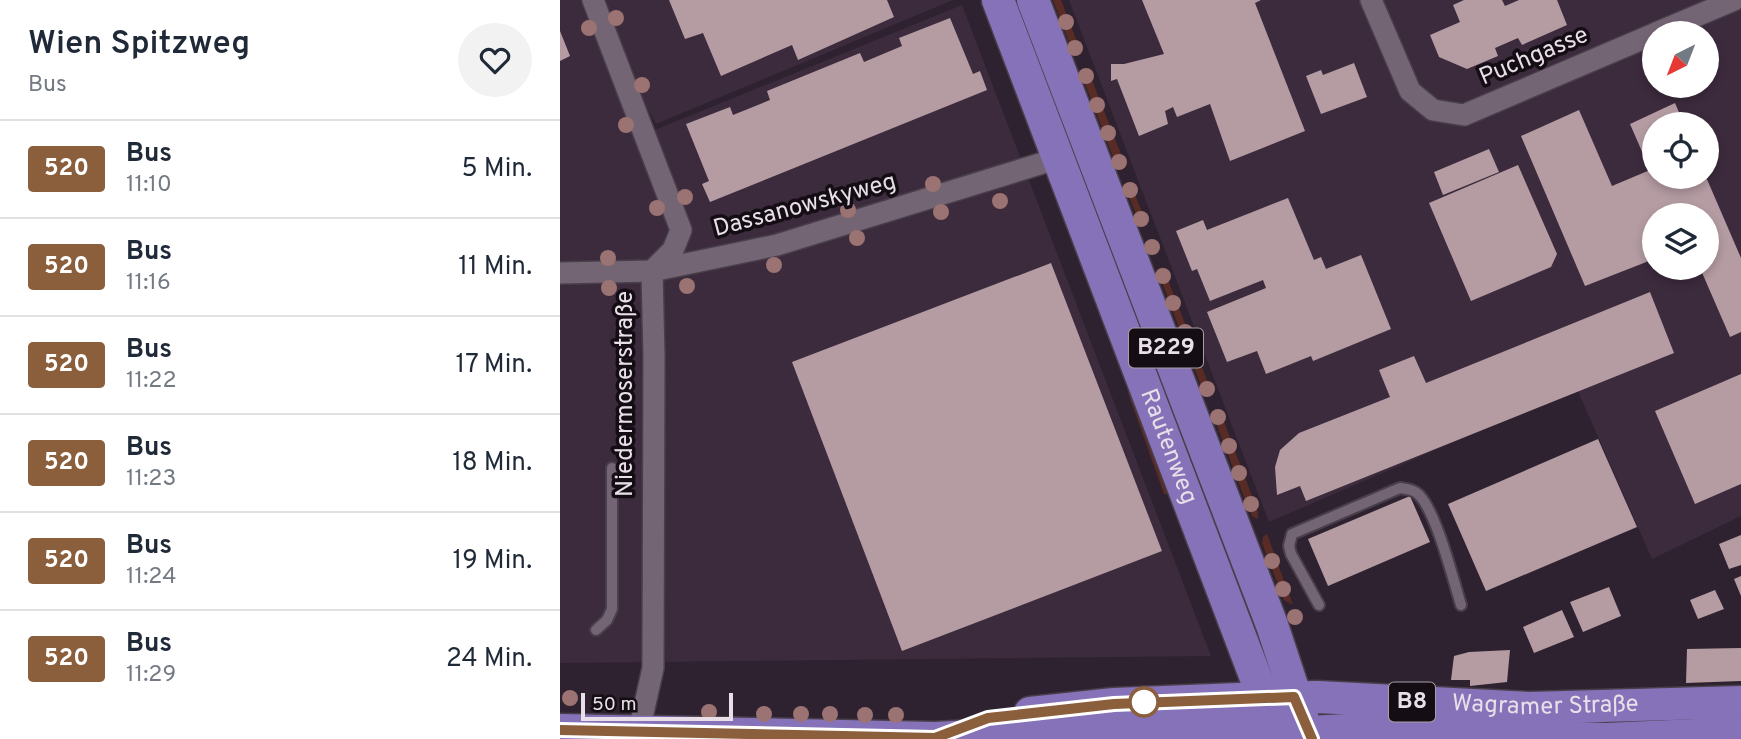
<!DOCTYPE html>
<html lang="de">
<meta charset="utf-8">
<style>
body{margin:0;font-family:Overpass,sans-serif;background:#f2f2f3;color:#1f2937;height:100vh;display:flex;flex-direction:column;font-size:26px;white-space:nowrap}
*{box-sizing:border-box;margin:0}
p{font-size:23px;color:#747a83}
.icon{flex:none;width:38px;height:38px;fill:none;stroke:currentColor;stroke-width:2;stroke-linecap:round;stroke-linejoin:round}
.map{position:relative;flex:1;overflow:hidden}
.panel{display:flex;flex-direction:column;background:#fff;width:560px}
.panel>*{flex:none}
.badge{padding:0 14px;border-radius:5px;font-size:24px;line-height:46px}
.needle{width:46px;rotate:222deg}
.fabs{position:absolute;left:1082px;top:21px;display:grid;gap:14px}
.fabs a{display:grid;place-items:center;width:77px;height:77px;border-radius:50%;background:#fff;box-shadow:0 4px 10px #0003;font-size:35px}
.scale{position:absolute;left:21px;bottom:18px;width:152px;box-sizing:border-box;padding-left:7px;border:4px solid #e8dfe8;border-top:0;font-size:19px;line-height:24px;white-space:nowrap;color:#e8dfe8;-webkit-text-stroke:5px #140e14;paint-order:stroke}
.map>.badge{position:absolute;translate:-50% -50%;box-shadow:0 0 0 4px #fff}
.round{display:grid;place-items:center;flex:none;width:74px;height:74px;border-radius:37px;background:#f2f2f3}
.summary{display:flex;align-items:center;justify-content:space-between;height:119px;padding:0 28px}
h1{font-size:33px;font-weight:600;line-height:52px}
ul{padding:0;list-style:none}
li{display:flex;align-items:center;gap:21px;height:98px;padding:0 28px;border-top:2px solid #e0e1e3}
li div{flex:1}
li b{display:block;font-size:26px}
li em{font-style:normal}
li .badge{min-width:77px;font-weight:700;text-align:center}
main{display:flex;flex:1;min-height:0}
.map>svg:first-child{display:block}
.built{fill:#3c2b3d;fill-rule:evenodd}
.green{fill:#582c25}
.building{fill:#b59ca3}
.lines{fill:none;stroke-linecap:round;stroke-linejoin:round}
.lane-casing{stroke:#493f4a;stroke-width:14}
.street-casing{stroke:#493f4a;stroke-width:24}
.primary-casing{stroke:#493f4a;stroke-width:35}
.lane{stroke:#746575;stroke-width:10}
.street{stroke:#746575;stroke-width:21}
.primary{stroke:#8672b9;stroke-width:32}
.tree{fill:#9b7373}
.line-casing{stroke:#fff;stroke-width:16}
.line{stroke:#8b5e3c;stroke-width:10}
.stop-dot{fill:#fff;stroke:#8b5e3c;stroke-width:3.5}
.labels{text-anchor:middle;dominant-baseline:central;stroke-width:7;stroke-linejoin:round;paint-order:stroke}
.shield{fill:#140e14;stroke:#a8a0a8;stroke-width:2}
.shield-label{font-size:23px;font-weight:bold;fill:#e8dfe8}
.street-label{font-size:24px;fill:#e8dfe8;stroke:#140e14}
</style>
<main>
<section class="panel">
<div class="summary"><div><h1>Wien Spitzweg</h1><p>Bus</p></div><a class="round"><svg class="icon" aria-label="heart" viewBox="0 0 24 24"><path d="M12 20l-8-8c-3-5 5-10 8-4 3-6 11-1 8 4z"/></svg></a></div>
<ul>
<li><span class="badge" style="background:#8b5e3c;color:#fff">520</span><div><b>Bus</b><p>11:10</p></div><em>5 Min.</em></li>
<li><span class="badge" style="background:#8b5e3c;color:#fff">520</span><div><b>Bus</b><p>11:16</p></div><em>11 Min.</em></li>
<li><span class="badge" style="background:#8b5e3c;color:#fff">520</span><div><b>Bus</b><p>11:22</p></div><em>17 Min.</em></li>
<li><span class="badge" style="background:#8b5e3c;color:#fff">520</span><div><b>Bus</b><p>11:23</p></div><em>18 Min.</em></li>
<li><span class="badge" style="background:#8b5e3c;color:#fff">520</span><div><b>Bus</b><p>11:24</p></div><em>19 Min.</em></li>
<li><span class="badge" style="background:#8b5e3c;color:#fff">520</span><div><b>Bus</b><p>11:29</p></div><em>24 Min.</em></li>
</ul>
</section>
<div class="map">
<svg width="1181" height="739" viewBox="0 0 1181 739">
<rect width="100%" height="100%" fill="#2f2230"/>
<path class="built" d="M0 0H22L95 130 402 5 651 656 0 663Z
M27 0H393L96 124Z
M509 0H1181V516L1092 559 1017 389 709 522ZM1094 33H1146V86H1094ZM1094 124H1146V177H1094ZM1094 215H1146V268H1094Z"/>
<path class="green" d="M493 0H501L521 52 514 55Z
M528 70 566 167 561 169 557 167 521 73Z
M570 182 586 222 580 224 564 184Z
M603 267 652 393 645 396 597 269Z
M576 390 608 494H604L568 393Z
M660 411 698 512V519L693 517 689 510 653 415Z
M707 534 733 605 724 600 702 543 703 537Z"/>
<path class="building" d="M109 0H327L334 17 238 60 232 45 161 76 143 33 125 39Z
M582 0H701L695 3 745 131 670 161 650 104 617 117 613 107 605 111 608 124 579 136 557 79 551 81V64H564L604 54Z
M904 0H942L945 6 959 0H997L1007 25 962 45 958 38 935 48 938 56 907 69 879 57 870 35 900 22 893 5Z
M390 18 413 74 420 71 427 90 150 202 142 184 149 181 126 124 170 107 173 115 210 100 207 91 300 53 304 62 342 46 339 38Z
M0 31 10 56 0 61Z
M794 63 807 97 761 114 746 76 761 70 763 75Z
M1115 103 1124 124H1094V177H1146L1181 258V332L1170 337 1140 268H1146V215H1094V259L1025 286 961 136 1019 110 1052 186 1090 170 1070 124Z
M929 149 939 172 883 195 874 172Z
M958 165 997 254 991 267 911 301 869 203Z
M728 198 754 260 761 257 766 269 801 255 831 329 753 361 751 356 706 374 697 351 667 362 647 312 706 288 703 280 650 301 637 269 632 271 616 231 643 220 647 230Z
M491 263 602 551 342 651 232 362Z
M1090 292 1114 353 746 501 740 486 717 495 715 467 720 450 739 433 830 397 819 370 854 356 866 383Z
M1181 374V484L1135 504 1095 411Z
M1038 439 1077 527 926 591 888 504Z
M850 496 870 542 768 586 748 539Z
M1181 535V565L1169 569 1159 544Z
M1181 576V596L1174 579Z
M1049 587 1061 616 1023 632 1010 602Z
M1155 590 1164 609 1138 619 1130 600Z
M1002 610 1014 637 974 653 963 627Z
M1181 648V681L1126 683 1127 649Z
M950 650 947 682 910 686V680H891L894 656 909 652Z"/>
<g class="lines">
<g class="lane-casing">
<path id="lane" d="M759 605 731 554 729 546 732 534 840 488C848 489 855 490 860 496 877 515 893 579 901 605
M36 630 47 620 52 609V468"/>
</g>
<g class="street-casing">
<path id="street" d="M33 0 121 230 113 250 92 271 94 356 93 668 79 731
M811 0 850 91 873 110 904 115 1094 34
M1096 33 1174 0
M0 273 92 271 217 245 499 158"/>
</g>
<g class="primary-casing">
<g id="primary">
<path id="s1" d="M438 0 710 715"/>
<path d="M473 0 712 625 742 716"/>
<path id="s2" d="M470 713 554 704 703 698 758 697 970 708 1181 702"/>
<path d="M0 730 375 738 506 731 671 729 749 732 788 730 1046 739 1181 733"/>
</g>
</g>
<use href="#lane" class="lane"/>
<use href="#street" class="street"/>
<use href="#primary" class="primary"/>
</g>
<g class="tree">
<circle cx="56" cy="18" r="8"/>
<circle cx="506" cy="22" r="8"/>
<circle cx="29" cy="28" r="8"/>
<circle cx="515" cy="48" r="8"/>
<circle cx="526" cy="76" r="8"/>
<circle cx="82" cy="85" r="8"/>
<circle cx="537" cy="105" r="8"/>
<circle cx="66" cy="125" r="8"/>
<circle cx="548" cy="133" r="8"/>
<circle cx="559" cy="162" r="8"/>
<circle cx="373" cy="184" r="8"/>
<circle cx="570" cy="190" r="8"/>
<circle cx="125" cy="197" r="8"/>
<circle cx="440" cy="201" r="8"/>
<circle cx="97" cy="208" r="8"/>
<circle cx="288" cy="210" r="8"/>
<circle cx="381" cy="212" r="8"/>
<circle cx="581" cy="219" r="8"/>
<circle cx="297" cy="238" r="8"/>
<circle cx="592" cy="247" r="8"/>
<circle cx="48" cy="258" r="8"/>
<circle cx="214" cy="265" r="8"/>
<circle cx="603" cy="276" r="8"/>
<circle cx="127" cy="286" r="8"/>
<circle cx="49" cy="288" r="8"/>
<circle cx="613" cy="303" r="8"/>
<circle cx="625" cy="332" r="8"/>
<circle cx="636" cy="360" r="8"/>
<circle cx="647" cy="389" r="8"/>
<circle cx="658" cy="417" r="8"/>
<circle cx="669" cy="446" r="8"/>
<circle cx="679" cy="473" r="8"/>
<circle cx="691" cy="504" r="8"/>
<circle cx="712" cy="561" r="8"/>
<circle cx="723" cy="589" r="8"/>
<circle cx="735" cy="617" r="8"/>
<circle cx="10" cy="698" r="8"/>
<circle cx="149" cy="712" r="8"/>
<circle cx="204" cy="714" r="8"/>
<circle cx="241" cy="714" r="8"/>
<circle cx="270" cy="714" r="8"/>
<circle cx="305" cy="715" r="8"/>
<circle cx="336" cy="715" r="8"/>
</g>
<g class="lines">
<g class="line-casing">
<path id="line" d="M0 730 375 738 428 718 554 704 734 697 752 739"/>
</g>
<use href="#line" class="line"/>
</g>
<circle class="stop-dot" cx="584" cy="702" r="14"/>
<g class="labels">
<g class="shield">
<rect x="569" y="328.5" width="74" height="39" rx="5"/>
<rect x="829" y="682.5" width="46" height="39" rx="5"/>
</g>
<g class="shield-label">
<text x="606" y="348">B229</text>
<text x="852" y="702">B8</text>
</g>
<g class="street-label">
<text transform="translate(974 57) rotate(-23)">Puchgasse</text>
<text transform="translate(245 206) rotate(-15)">Dassanowskyweg</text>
<text transform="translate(66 394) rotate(-90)">Niedermoserstraße</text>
<text stroke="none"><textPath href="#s1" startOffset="478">Rautenweg</textPath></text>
<text stroke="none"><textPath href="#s2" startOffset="516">Wagramer Straße</textPath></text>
</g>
</g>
</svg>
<div class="fabs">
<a><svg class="needle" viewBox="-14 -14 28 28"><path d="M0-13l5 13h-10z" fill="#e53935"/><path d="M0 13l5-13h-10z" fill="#747a83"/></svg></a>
<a><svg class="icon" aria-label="locate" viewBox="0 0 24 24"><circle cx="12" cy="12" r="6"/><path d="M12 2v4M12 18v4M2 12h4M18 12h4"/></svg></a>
<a><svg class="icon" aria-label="layers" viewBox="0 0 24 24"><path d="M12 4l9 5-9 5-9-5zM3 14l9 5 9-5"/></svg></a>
</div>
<div class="scale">50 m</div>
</div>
</main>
